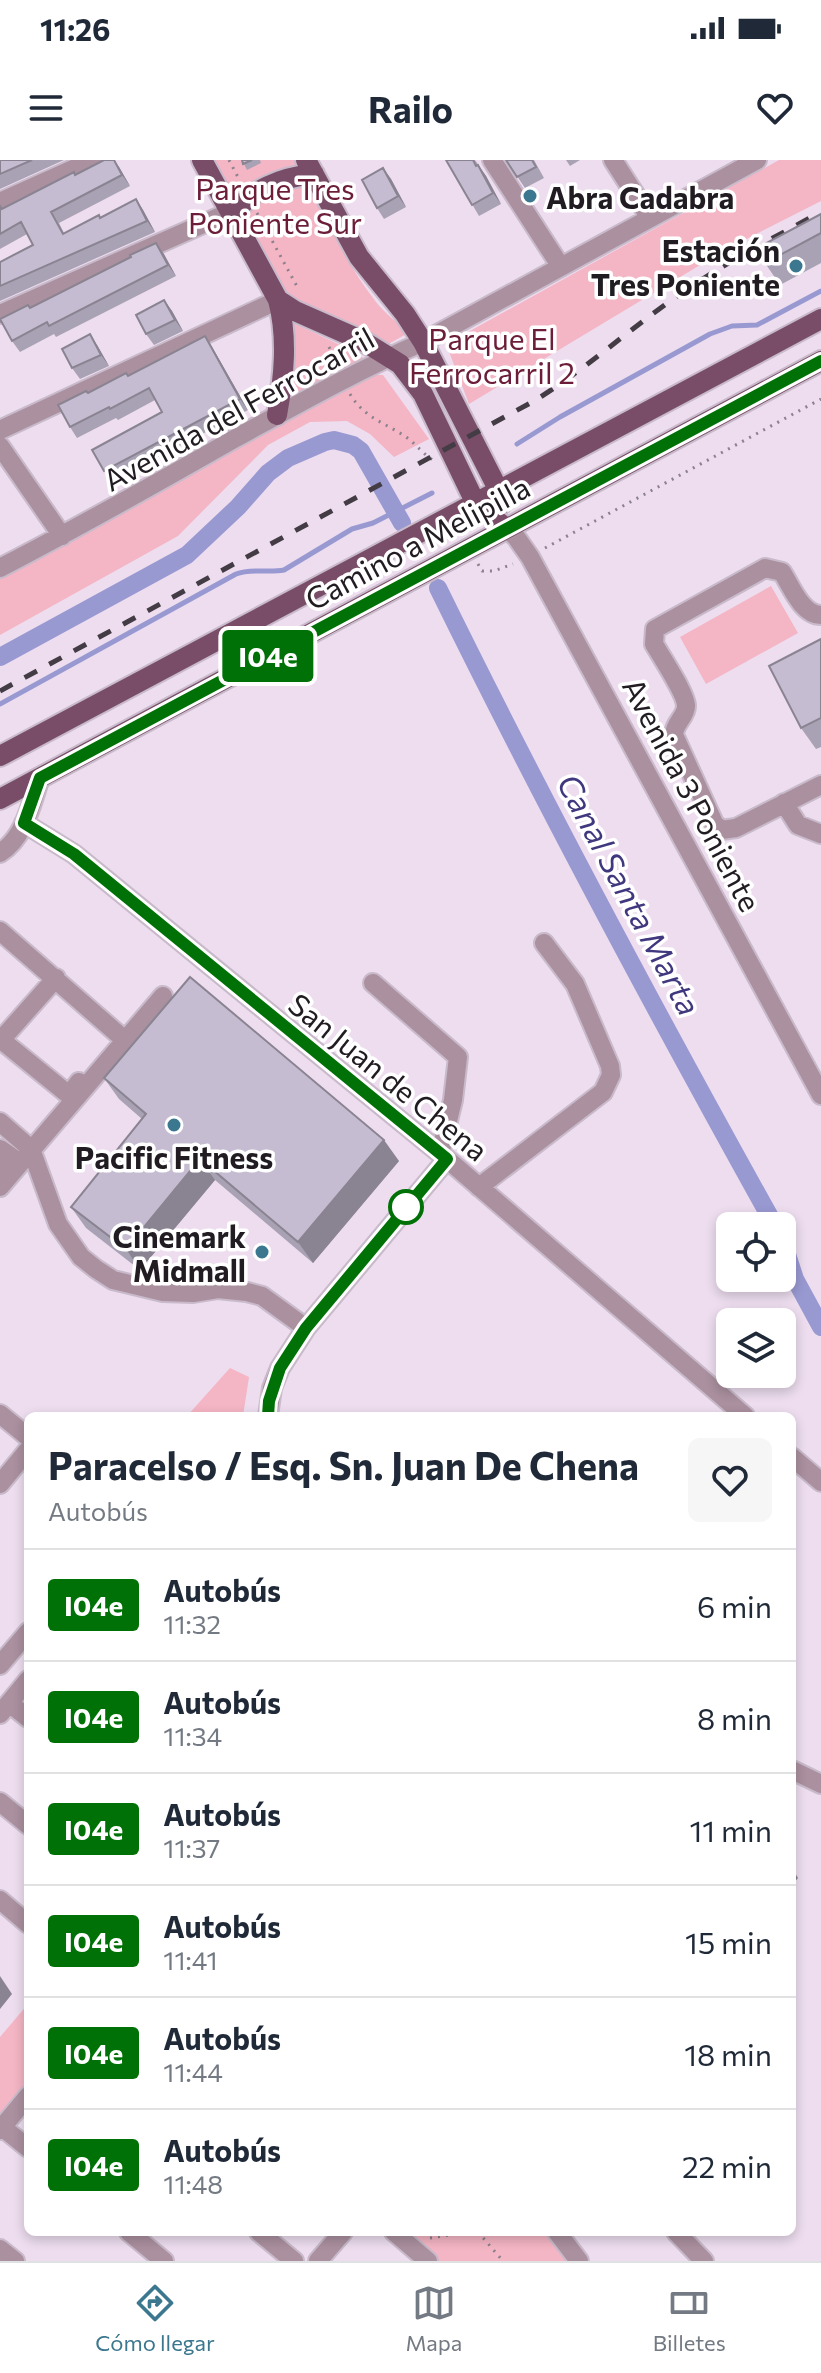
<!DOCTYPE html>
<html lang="es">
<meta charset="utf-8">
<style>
body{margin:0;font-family:Commissioner,sans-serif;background:#f6f6f7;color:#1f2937;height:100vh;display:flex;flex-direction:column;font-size:30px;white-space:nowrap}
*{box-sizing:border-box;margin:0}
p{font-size:26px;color:#747a83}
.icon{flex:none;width:44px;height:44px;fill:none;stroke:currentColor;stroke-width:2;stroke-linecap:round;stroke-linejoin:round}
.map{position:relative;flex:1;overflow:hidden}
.side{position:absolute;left:24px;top:1252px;width:772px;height:824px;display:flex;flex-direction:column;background:#fff;border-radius:12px;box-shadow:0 4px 12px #0003}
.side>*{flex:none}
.badge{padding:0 16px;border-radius:6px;font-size:28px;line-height:52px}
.buttons{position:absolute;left:716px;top:1052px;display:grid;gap:16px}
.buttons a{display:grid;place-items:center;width:80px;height:80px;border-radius:12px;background:#fff;box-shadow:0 4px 12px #0003;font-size:40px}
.map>.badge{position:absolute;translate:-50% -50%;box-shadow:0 0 0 4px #fff}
.round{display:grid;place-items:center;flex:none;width:84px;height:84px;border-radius:12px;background:#f6f6f7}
.summary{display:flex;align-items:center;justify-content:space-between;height:136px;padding:0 24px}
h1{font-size:38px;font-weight:700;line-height:60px}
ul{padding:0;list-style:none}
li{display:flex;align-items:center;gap:24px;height:112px;padding:0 24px;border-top:2px solid #e0e1e3}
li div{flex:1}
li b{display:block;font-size:30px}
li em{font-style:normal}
li .badge{min-width:88px;font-weight:700;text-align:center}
.status{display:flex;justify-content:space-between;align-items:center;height:56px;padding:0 40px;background:#fff;direction:ltr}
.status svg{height:22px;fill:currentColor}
header{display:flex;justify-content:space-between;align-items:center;height:104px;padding:0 24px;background:#fff;font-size:36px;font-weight:700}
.dock{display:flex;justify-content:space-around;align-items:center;height:112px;border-top:2px solid #e0e1e3;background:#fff;font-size:22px;color:#747a83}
.dock a{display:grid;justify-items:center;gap:4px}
.dock .current{color:#3b778e}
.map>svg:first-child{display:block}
.green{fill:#f4b5c4}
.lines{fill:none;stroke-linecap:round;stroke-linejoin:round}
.stream{stroke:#9999d2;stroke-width:5}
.canal{stroke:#9999d2;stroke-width:18}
.minor-casing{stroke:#c8baca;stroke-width:22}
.major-casing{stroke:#c8baca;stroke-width:24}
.path{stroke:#8c818d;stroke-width:3;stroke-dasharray:2 6;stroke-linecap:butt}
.minor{stroke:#ab909f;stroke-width:18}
.major{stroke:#794c67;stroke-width:20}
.rail{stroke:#443c45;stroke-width:5;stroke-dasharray:14 14;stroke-linecap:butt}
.wall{fill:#a9a2b4}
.shaded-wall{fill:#8a8492}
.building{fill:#c5bcd1;stroke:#8a8492;stroke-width:2}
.line-casing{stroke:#fff;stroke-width:18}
.line{stroke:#007106;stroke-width:12}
.poi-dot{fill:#3b778e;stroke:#fff;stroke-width:3}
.stop-dot{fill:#fff;stroke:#007106;stroke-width:4}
.labels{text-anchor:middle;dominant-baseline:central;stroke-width:7;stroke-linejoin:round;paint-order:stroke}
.park-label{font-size:30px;fill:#6c1d39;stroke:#fff}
.poi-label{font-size:30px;font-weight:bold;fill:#211b22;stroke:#fff;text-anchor:end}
.street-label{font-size:30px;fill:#211b22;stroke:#fff}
.water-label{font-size:32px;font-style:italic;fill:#40387e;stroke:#fff}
</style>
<div class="status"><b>11:26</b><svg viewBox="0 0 49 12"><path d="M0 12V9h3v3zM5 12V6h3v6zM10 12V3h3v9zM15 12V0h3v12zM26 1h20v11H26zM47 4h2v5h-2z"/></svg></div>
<header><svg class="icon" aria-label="menu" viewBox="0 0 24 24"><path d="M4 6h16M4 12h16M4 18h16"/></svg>Railo<svg class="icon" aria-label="heart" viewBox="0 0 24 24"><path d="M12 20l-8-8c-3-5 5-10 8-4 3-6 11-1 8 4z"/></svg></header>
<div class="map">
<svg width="821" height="2101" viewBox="0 0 821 2101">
<rect width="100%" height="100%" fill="#edddef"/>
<path class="green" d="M209 0H295C320 47 343 100 376 142 385 154 398 162 408 173L385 186 321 156 282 132Z
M779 0H821V41L725 90 469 244 448 189 450 182Z
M291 162 355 192 366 200 308 230 298 231 290 225Z
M367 215H383L429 279 394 297 370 274 347 261 310 262 268 285 178 376 0 475V419Z
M771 426 798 473 706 524 680 477Z
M230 1208 249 1217 243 1256H187Z
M28 1844V1927L0 1960V1877Z
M408 2072H548L570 2101H435L405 2076Z"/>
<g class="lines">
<path class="stream" d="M517 284 560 257 710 174 732 166 757 165 821 131
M0 544 236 414C251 408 268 413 284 410L352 369 373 363 432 333"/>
<path class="canal" d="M438 428C544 644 658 856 775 1066
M0 497 187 395 238 347 268 313 288 298 325 282 334 280 353 285 361 291 402 363
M782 1079 795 1119 821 1167"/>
<g class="minor-casing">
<path id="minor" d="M492 0 561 107
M613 0 650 58
M0 42 93 0
M0 154 230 52
M0 270 278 140
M0 286 62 376
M506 368 516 377 530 397 821 935
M0 408C79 367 157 323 234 279 296 245 358 210 423 182L757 0
M821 455C802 455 791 426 782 412L765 408 655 469 654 484C661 496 686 534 686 546 686 557 674 563 674 575L714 663 721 670 736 668 821 625
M784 643 798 665 821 674
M24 663 74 694 447 999 745 1256
M0 693C25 677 31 644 40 618
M0 771 119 875
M373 823 458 897 453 940 440 994
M0 879 69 935 79 922
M1 880 56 818
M0 962 31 989 58 1064 81 1097 96 1109 113 1120 163 1132 193 1133 218 1129 247 1132 262 1136 306 1168
M0 989 13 998 2 1011
M0 1027 163 836
M479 1027 603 932 611 915 610 906 575 824 544 783
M0 1254 28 1277
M268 1256 272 1228 280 1208 306 1168 447 999
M792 1297 821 1322
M0 1324 28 1290
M0 1505 28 1472
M9 1543 28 1558
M0 1554 28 1520
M792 1610 821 1624
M0 1642 28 1665
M0 1740 28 1764
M2 1967 28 1988
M0 1970 28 1936
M129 2072 164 2101
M259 2072 294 2101
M394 2072 428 2101
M557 2072 579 2101
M676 2072 704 2101
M0 2089 15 2101
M318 2101 343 2072"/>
</g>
<g class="major-casing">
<path id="major" d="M202 0 278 140 295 151 363 181 400 204 423 234 476 344 506 368
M306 0 359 97 405 154 423 182 499 331 501 344
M232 56C250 29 283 17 314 14
M277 255C284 217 288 178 278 140
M0 596 821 159
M0 639 821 201"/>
</g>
<path class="path" d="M229 0 240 21
M257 53 299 130
M329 187 338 205
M350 234C365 260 390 264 410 280 418 287 425 295 434 301
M545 388 821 239
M478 404 482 411H494L513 404
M478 2072 503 2101
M430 2078 469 2072"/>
<use href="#minor" class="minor"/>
<use href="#major" class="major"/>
<path class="rail" d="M0 531 534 241C583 211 625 173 673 139 719 106 771 79 821 52"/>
</g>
<path class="wall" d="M0 0H64L0 29Z
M242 0H260L261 3 247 10Z
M446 0H475L486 16 501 44 479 56Z
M506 0H534L544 18 525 28Z
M566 0H580L570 6Z
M119 7 130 26 59 63 64 73 101 58 136 39 143 50 155 72 0 141V102L33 85 27 74 0 89V46L2 49 76 15Z
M383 8 391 19 406 47 384 59 377 48Z
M821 54V103L780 125 765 103Z
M156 83 176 116 56 177 54 174 20 192 12 181 31 148 131 97Z
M164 140 172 151 183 171 154 185 146 174Z
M205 176 212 187 248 250 111 322 104 311 162 252 155 240 118 260 116 258 77 278 70 267 88 233 129 216Z
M97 185 109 206 80 219 72 208Z
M821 479V587L816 589 801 568Z
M104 918 399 1001 313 1103 215 1020 140 1110 86 1068 71 1047 142 959 119 939Z"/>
<path class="shaded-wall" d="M114 0 119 7 130 26 122 15Z
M478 5 486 16 501 44 493 33Z
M383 8 391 19 406 47 398 36Z
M136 39 143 50 155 72 147 61Z
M156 83 164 94 176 116 168 105Z
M164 140 172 151 183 171 175 160Z
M90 174 97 185 109 206 101 195Z
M205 176 212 187 248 250 240 239Z
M384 980 399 1001 313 1103 298 1082Z
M200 999 215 1020 140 1110 126 1089Z
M792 1708 798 1718 792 1725Z
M0 1816 12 1834 0 1849Z"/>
<path class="building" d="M0 0H32L0 14Z
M104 0H114L122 15 51 52 63 74 99 55 100 58 136 39 147 61 0 126V102L33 85 21 62 0 74V46L2 49 74 12 75 15Z
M242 0H252L243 4Z
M446 0H473L476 6 478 5 493 33 472 45Z
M506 0H532L536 7 517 17Z
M383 8 398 36 377 48 362 20Z
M821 54V73L765 103 757 88Z
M156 83 168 105 49 166 47 162 12 181 0 159 28 145 30 148 131 97 130 95Z
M164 140 175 160 146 174 136 155Z
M90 174 101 195 72 208 62 189Z
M205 176 240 239 104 311 92 290 162 252 149 228 110 249 109 247 70 267 58 245 86 231 88 233 126 213 128 216Z
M821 479V558L801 568 769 506Z
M190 817 384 980 298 1082 200 999 126 1089 71 1047 146 954 104 918Z"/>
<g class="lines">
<g class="line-casing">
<path id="line" d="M268 1256 269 1241 280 1208 306 1168 447 999 74 694 24 663 40 618 821 201"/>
</g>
<use href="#line" class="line"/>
</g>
<g class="poi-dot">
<circle cx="530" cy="36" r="8"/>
<circle cx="796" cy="106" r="8"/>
<circle cx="174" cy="965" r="8"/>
<circle cx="262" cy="1092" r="8"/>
</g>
<circle class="stop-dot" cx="406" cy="1047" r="16"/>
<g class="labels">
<g class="park-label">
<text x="275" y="27">Parque Tres<tspan x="275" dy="34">Poniente Sur</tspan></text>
<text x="492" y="177">Parque El<tspan x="492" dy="34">Ferrocarril 2</tspan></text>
</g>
<g class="poi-label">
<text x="546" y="36" text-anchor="start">Abra Cadabra</text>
<text x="780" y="89">Estación<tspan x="780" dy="34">Tres Poniente</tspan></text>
<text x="174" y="996" text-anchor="middle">Pacific Fitness</text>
<text x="246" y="1075">Cinemark<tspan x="246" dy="34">Midmall</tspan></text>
</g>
<g class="street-label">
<text transform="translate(238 248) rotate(-29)">Avenida del Ferrocarril</text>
<text transform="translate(417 382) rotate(-28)">Camino a Melipilla</text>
<text transform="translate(693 634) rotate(62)">Avenida 3 Poniente</text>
<text transform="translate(389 916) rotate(39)">San Juan de Chena</text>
</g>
<g class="water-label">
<text transform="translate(630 734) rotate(62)">Canal Santa Marta</text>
</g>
</g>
</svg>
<div class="buttons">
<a><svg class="icon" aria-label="locate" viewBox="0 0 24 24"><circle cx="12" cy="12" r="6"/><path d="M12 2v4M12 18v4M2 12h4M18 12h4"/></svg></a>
<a><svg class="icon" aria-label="layers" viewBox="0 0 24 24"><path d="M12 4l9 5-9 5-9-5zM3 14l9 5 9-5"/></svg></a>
</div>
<b class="badge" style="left:268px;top:496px;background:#007106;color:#fff">I04e</b>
<section class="side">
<div class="summary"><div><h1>Paracelso / Esq. Sn. Juan De Chena</h1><p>Autobús</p></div><a class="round"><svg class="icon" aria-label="heart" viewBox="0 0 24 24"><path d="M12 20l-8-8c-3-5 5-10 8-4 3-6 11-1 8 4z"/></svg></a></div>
<ul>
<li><span class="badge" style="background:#007106;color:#fff">I04e</span><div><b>Autobús</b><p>11:32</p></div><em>6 min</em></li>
<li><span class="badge" style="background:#007106;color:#fff">I04e</span><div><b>Autobús</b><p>11:34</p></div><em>8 min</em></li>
<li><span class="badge" style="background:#007106;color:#fff">I04e</span><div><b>Autobús</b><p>11:37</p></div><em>11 min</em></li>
<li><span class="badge" style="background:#007106;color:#fff">I04e</span><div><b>Autobús</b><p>11:41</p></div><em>15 min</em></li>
<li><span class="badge" style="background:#007106;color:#fff">I04e</span><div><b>Autobús</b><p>11:44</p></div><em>18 min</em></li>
<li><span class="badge" style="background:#007106;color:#fff">I04e</span><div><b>Autobús</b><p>11:48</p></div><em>22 min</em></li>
</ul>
</section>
</div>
<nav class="dock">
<a class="current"><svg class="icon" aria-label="directions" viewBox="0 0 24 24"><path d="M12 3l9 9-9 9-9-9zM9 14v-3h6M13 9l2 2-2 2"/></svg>Cómo llegar</a>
<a><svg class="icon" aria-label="map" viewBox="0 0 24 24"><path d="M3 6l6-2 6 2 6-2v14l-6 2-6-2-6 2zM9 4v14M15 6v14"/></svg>Mapa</a>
<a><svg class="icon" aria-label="tickets" viewBox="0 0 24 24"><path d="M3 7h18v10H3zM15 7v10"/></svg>Billetes</a>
</nav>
